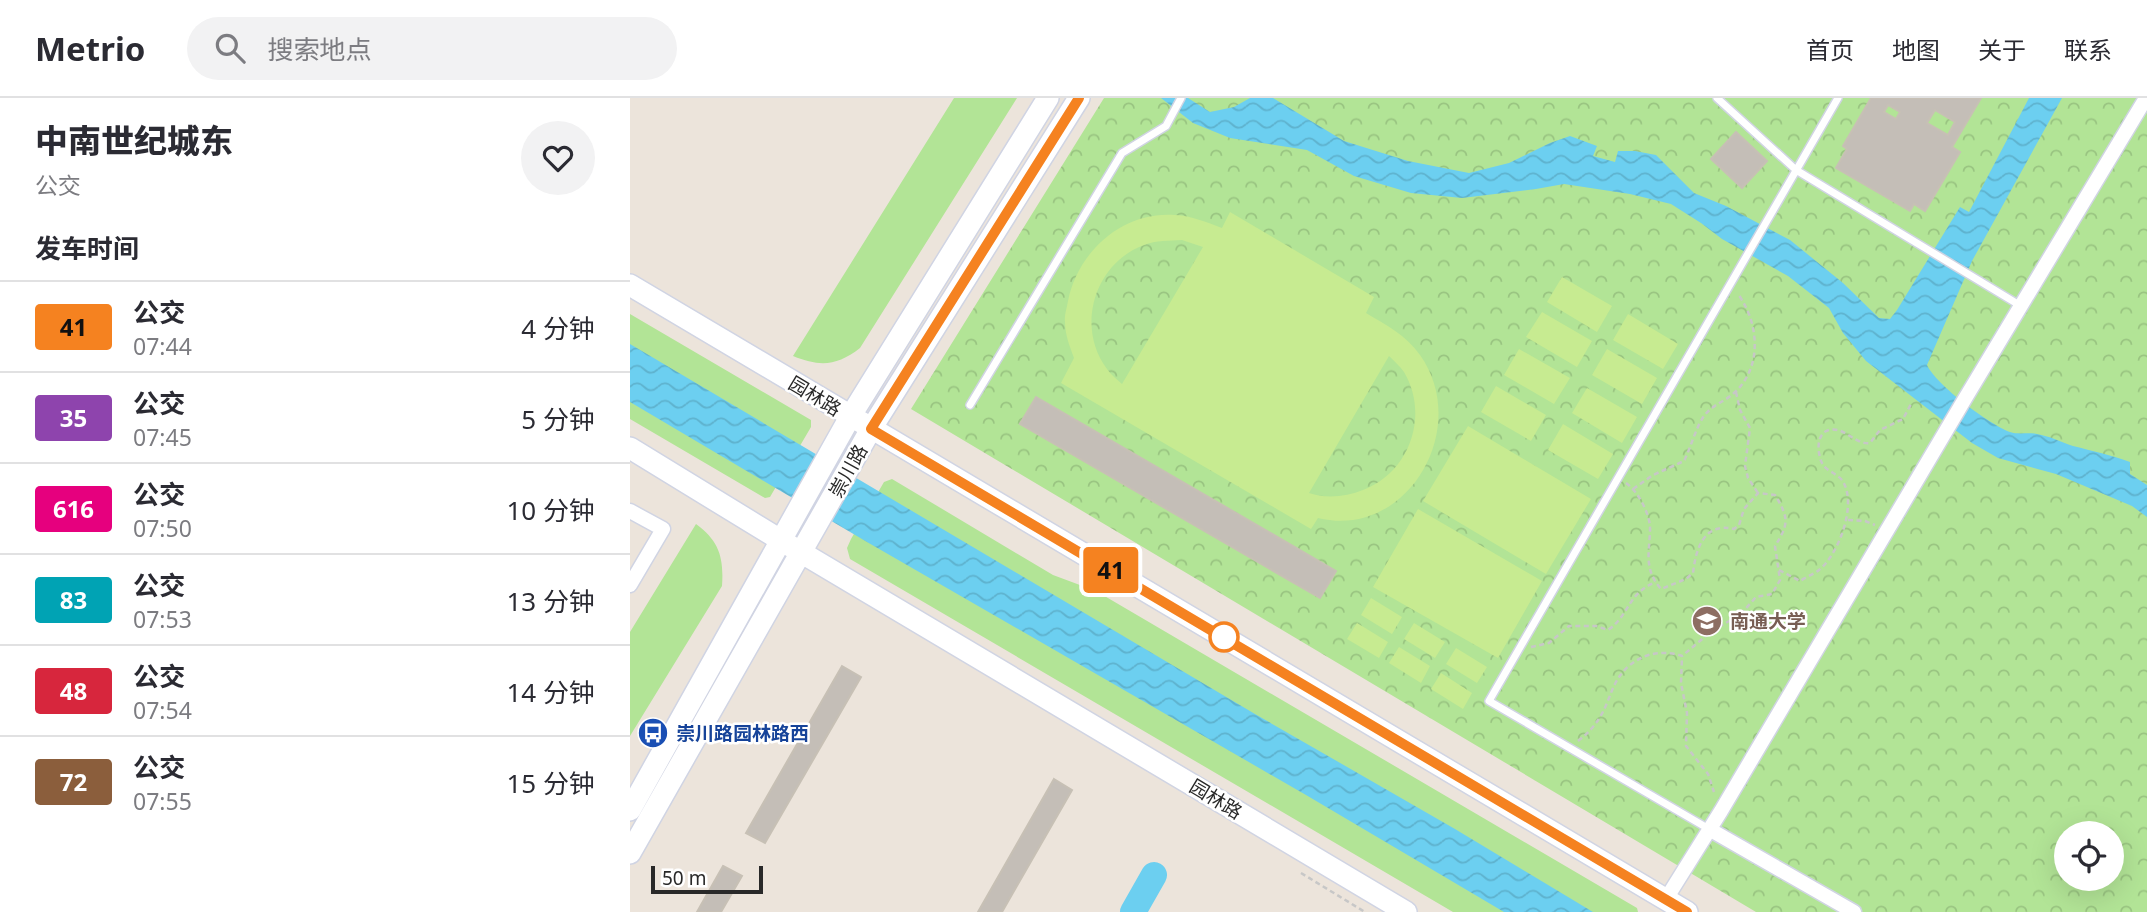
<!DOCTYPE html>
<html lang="zh">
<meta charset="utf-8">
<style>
body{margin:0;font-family:"Noto Sans","Noto Sans SC",sans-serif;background:#f2f2f3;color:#2b2b33;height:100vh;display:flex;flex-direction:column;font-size:26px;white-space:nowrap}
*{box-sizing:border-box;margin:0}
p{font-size:23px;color:#7c7c81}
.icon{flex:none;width:38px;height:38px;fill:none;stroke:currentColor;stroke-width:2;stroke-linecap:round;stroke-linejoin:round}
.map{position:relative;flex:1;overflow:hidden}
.details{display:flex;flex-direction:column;background:#fff;width:630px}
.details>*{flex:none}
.badge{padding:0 14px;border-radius:5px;font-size:24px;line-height:46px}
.buttons{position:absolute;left:1424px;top:723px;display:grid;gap:14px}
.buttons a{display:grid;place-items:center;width:70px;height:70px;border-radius:50%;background:#fff;box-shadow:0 7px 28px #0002;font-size:35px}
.scale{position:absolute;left:21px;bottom:18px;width:112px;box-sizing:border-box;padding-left:7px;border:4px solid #292929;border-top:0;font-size:19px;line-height:24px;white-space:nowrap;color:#292929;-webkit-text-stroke:5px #fff;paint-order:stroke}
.map>.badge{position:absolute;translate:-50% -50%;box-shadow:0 0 0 4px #fff}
h2{padding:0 35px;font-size:26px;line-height:63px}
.round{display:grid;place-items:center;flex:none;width:74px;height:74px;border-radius:37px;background:#f2f2f3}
.summary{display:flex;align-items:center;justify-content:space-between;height:119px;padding:0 35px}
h1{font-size:33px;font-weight:800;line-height:52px}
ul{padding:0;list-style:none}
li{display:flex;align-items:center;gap:21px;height:91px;padding:0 35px;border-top:2px solid #e1e1e2}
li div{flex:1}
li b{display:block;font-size:26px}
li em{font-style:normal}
li .badge{min-width:77px;font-weight:700;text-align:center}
header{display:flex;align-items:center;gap:42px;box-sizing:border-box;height:98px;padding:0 35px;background:#fff;border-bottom:2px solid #e1e1e2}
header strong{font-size:33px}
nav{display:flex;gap:38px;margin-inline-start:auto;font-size:24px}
.search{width:490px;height:63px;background:#f2f2f3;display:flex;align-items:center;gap:18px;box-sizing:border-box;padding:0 24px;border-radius:38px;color:#7c7c81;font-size:26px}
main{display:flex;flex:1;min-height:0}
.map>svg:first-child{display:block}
.grass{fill:#b2e496}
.park{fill:url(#park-crowns);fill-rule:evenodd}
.pitch{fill:#c7eb91;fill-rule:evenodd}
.water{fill:url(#water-waves)}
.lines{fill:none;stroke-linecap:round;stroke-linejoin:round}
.river{stroke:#6ccff0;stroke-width:26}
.building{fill:#c4beb7;stroke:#c7c0b5;stroke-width:2;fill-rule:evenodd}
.lane-casing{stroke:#d0d4e3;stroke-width:10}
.street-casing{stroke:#d0d4e3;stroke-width:17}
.secondary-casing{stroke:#d0d4e3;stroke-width:24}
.path{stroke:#c7c7c7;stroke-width:2.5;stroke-dasharray:5 3.5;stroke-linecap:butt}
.lane{stroke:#fff;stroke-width:7}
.street{stroke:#fff;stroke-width:14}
.secondary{stroke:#fff;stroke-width:21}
.line-casing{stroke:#fff;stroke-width:16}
.line{stroke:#f58220;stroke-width:10}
.stop-dot{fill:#fff;stroke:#f58220;stroke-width:3.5}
.labels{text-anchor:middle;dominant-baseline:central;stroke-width:5;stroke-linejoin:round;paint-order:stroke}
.street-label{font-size:19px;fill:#292929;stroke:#fff}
.education-label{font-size:19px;font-weight:bold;fill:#785e54;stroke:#fff;text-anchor:start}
.transit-label{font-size:19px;font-weight:bold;fill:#164399;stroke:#fff;text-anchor:start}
</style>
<header>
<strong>Metrio</strong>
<div class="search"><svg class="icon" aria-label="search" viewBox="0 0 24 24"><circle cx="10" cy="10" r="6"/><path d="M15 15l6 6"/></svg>搜索地点</div>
<nav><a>首页</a><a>地图</a><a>关于</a><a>联系</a></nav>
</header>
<main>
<section class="details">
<div class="summary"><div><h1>中南世纪城东</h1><p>公交</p></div><a class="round"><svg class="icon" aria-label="heart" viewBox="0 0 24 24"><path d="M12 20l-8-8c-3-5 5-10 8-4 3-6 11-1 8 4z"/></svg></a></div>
<h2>发车时间</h2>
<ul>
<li><span class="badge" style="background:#f58220;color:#111">41</span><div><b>公交</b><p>07:44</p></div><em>4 分钟</em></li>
<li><span class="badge" style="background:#8e44ad;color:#fff">35</span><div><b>公交</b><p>07:45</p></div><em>5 分钟</em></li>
<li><span class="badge" style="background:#e6007e;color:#fff">616</span><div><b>公交</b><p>07:50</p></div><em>10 分钟</em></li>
<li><span class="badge" style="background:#00a3b4;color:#fff">83</span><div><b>公交</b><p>07:53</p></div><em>13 分钟</em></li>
<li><span class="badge" style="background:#d7263d;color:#fff">48</span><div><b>公交</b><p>07:54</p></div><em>14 分钟</em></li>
<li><span class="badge" style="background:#8b5e3c;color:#fff">72</span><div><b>公交</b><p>07:55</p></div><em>15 分钟</em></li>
</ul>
</section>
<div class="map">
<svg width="1517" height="814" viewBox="0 0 1517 814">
<defs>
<pattern id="park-crowns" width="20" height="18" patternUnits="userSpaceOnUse" patternTransform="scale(1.75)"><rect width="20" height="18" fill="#b2e496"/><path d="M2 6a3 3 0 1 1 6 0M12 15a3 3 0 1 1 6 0" fill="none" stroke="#99c481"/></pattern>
<pattern id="water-waves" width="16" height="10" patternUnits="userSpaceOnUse" patternTransform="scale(1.75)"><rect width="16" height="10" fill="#6ccff0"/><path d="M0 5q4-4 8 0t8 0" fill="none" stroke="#5eb2ce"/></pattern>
</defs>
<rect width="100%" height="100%" fill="#ece4db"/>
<path class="grass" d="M324 0H387L230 250C207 268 190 269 163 258Z
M0 216 181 322V329L140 399 135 400 0 321Z
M262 381 423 477 466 493 1007 810 1008 814H823L220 461 217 450 221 441 254 384Z
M66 426C89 443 94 459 92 488L0 638V534Z"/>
<path class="park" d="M474 0H1517V814H1126L281 311ZM1437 735H1482V780H1437Z"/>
<path class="pitch" d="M600 114 744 199 736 215C756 227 776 237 790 257 842 330 777 442 688 420L681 431 431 285 444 260C440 249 435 237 435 224 434 217 437 210 438 203 448 153 493 113 545 117 562 118 576 124 592 130ZM552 142 573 149 492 286C487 281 481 277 477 271 445 228 465 165 514 147 526 142 539 143 552 142ZM759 258C764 263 770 268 774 274 800 318 779 375 733 392 716 399 696 401 679 395Z
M932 179 982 208 967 234 917 204Z
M912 214 962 243 947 269 896 239Z
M998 216 1048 246 1033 271 983 242Z
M889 251 940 280 924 306 874 277Z
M977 251 1027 280 1012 306 962 277Z
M866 288 916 317 901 343 851 314Z
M957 290 1007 319 992 345 942 315Z
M933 326 983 356 968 381 918 352Z
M838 328 961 401 916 476 793 403Z
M788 411 912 483 868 560 743 489Z
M741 500 772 519 762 536 731 517Z
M727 525 758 544 749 560 717 541Z
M784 525 815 544 805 560 774 541Z
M769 549 800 568 791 585 759 565Z
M826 550 857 569 847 585 816 566Z
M811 575 842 595 833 611 801 591Z"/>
<path class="water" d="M531 0H558L580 14 604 9 620 0H643L714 43 778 63 839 75 879 65 920 45 940 38 967 48 963 58 985 64 988 53H1005L1026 57 1064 95 1096 108 1160 142 1213 185 1249 220 1260 221 1267 212 1330 109 1339 114 1399 0H1432L1342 163 1297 267C1306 287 1359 326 1380 334 1389 337 1398 334 1407 336 1419 338 1431 344 1443 348 1463 353 1481 357 1500 364V376L1517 387V419L1502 408 1426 376 1368 360 1342 345 1236 263 1213 235 1199 210 1158 178 1092 141 1071 125 1041 106 1000 96 934 86 906 91 832 100 781 95 724 78 677 52 600 40 563 25Z
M0 246 625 616 825 731 963 814H874L676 697 237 444 0 304Z"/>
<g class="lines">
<path class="river" d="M503 814 524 777"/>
</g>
<path class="building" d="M1241 0H1351L1322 49 1330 54 1295 113 1284 106 1280 113 1206 70 1217 51 1213 48ZM1258 7 1270 14 1266 21 1254 14ZM1305 12 1325 24 1318 37 1297 25Z
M1106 34 1137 63 1112 90 1081 61Z
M406 299 706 473 690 500 390 326Z
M212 568 231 579 135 745 116 735Z
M424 681 442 692 372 814H348Z
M93 768 112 778 91 814H67Z"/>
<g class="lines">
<g class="lane-casing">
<path id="lane" d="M1087 0 1166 72 1391 208
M340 307 492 55 536 28 551 0
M1079 731 859 603 1208 0"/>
</g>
<g class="street-casing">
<path id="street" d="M0 413 33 431 0 487
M1079 731 1224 814
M1036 801 1091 713 1336 299 1516 0"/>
</g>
<g class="secondary-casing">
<path id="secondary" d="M0 187 1057 814
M0 350 152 443 776 814
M0 712 220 319 418 0
M0 755 241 331 449 0"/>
</g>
<path class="path" d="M1106 294 1110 312 1120 330 1115 368 1118 380 1128 395
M996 385C1009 394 1021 418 1020 433 1019 457 1014 471 1031 491L1056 481 1063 475C1066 450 1074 424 1104 431L1109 427 1114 411 1128 395 1145 397C1159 420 1159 426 1145 448L1150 482 1142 496 1126 499 1110 517 1083 532 1052 558
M1003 391 1023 377 1054 363C1061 349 1066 329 1074 318 1082 307 1094 304 1104 295 1133 269 1129 225 1108 196
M1218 422 1235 423 1245 427
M1149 472 1170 483C1176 479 1184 476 1189 472 1209 456 1228 405 1212 382 1206 375 1196 373 1192 365 1187 355 1186 335 1199 332 1214 328 1225 347 1240 345L1250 332 1273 321 1281 306
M901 549 919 545 939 528H966L978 532C1000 517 997 495 1026 484
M948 643C957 636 964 629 970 619 977 608 980 595 986 584 999 560 1026 549 1052 558L1051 585 1057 615 1056 648 1078 676 1084 694
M671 775 735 814"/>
<use href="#lane" class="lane"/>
<use href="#street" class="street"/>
<use href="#secondary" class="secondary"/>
</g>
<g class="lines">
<g class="line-casing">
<path id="line" d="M449 0 241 331 1057 814"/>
</g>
<use href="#line" class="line"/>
</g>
<defs>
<g id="university-disc" transform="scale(1.575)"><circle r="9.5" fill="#8d6e63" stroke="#fff"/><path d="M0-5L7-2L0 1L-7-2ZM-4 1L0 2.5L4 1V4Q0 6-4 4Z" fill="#fff"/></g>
<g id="bus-disc" transform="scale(1.575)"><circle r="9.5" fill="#1a4fb4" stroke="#fff"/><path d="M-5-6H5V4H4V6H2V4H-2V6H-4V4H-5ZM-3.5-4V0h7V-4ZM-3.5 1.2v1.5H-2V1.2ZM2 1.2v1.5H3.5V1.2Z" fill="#fff"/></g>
</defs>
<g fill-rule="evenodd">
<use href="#university-disc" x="1077" y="523"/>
<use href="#bus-disc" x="23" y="635"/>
</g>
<circle class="stop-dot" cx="594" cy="539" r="14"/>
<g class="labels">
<g class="street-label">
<text transform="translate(185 298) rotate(31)">园林路</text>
<text transform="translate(218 373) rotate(-61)">崇川路</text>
<text transform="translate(586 701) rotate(31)">园林路</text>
</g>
<g class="education-label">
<text x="1100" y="523">南通大学</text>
</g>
<g class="transit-label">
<text x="46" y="635">崇川路园林路西</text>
</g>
</g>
</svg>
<div class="buttons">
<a><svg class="icon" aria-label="locate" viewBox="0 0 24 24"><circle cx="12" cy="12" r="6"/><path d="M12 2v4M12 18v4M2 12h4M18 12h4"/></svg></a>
</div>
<div class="scale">50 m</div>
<b class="badge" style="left:481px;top:472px;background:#f58220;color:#111">41</b>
</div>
</main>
